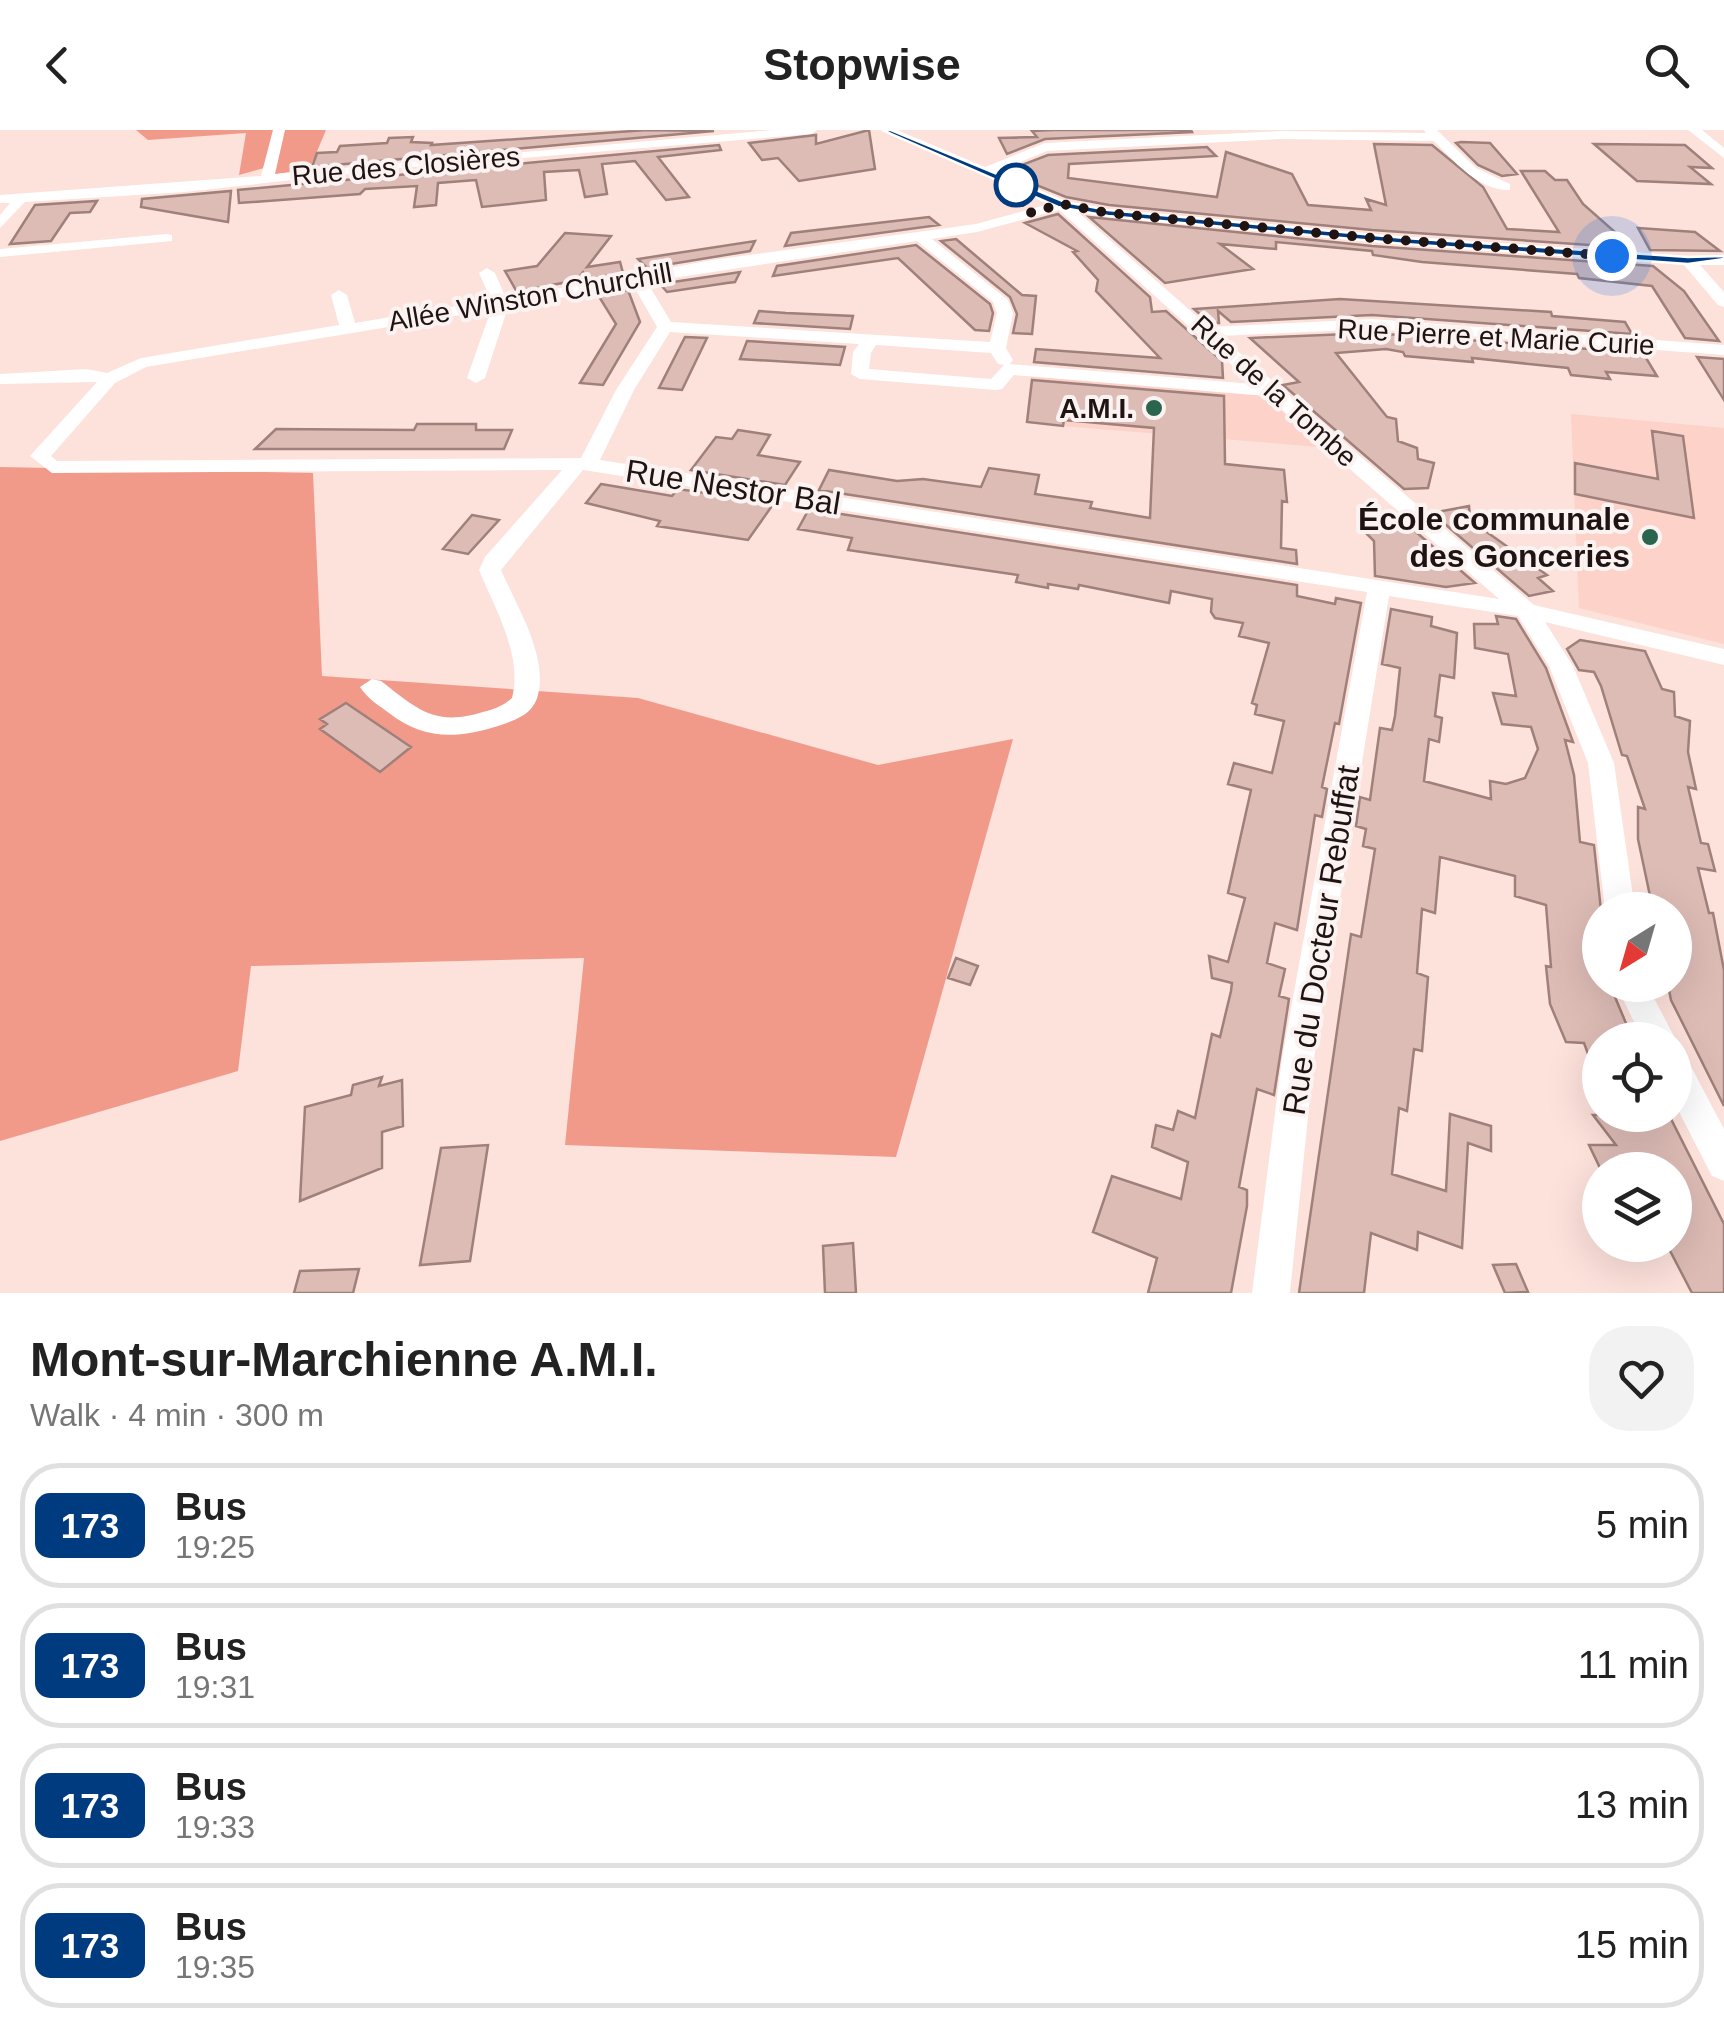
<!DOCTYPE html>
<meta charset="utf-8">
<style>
body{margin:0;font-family:Helvetica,sans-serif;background:#f2f2f2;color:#222;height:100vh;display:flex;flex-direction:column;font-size:38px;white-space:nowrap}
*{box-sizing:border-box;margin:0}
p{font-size:32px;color:#767676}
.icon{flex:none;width:55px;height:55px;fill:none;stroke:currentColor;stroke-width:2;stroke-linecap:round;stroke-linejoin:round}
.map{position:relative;height:1163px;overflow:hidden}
.drawer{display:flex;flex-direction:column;background:#fff;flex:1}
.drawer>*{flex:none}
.badge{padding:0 20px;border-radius:15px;font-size:35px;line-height:65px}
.needle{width:65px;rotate:217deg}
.fabs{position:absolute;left:1582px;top:762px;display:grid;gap:20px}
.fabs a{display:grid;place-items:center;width:110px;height:110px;border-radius:50%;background:#fff;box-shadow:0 10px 40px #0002;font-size:50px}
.you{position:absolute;width:50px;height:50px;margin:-25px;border:8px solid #fff;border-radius:50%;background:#1a73e8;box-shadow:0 0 0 15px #1a73e833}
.map>.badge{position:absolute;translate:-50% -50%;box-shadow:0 0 0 5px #fff}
.round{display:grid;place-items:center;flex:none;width:105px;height:105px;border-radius:40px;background:#f2f2f2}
.overview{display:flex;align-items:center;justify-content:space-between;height:170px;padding:0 30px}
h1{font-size:48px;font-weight:800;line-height:75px}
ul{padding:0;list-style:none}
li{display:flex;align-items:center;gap:30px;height:125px;margin:0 20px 15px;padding:0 10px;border:5px solid #e0e0e0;border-radius:40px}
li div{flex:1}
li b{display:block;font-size:38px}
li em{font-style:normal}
li .badge{min-width:110px;font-weight:700;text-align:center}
header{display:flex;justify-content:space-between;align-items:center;height:130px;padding:0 30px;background:#fff;font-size:45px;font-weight:800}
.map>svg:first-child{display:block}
.built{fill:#fcd2c9}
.forest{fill:#f19a8a}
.building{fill:#debcb6;stroke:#9f807a;stroke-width:2.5}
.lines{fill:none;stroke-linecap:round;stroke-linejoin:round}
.minor{fill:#fff;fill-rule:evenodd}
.line{fill:#003b80;stroke:#fff;stroke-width:2.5}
.walk{stroke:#201412;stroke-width:10;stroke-dasharray:0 18}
.stop-dot{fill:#fff;stroke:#003b80;stroke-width:5}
.poi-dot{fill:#2c654e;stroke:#fbf3f2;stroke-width:4}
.labels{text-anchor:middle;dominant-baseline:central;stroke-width:8;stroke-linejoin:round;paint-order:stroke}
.far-street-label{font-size:28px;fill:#201412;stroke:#fbf3f2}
.far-poi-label{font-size:28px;font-weight:bold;fill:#201412;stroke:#fbf3f2;text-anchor:end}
.street-label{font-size:32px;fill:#201412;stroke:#fbf3f2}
.poi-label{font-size:32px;font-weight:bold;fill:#201412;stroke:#fbf3f2;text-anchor:end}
</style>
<header><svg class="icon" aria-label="back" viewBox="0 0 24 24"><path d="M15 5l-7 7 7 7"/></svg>Stopwise<svg class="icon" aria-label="search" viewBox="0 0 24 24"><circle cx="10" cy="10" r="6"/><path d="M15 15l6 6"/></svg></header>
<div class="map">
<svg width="1724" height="1163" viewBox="0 0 1724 1163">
<rect width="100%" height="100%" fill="#fde1db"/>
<path class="built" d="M1031 241 1264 264 1320 317 1026 293Z
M1571 284 1724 298V514L1579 478Z"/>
<path class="forest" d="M136 0H275L264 38 239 45 246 3 148 10Z
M282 0H326L310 38 272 45Z
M0 337 313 343 322 546 638 568 878 635 1013 609 896 1027 565 1015 584 828 251 836 238 941 0 1011Z"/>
<path class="building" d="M647 0 714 1 312 37 317 23 337 22 340 16 387 13 389 8 413 7 411 12 432 13 431 15Z
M869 0 875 39 799 51 778 28 762 30 749 13 816 5V14Z
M1053 0H1191L1192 2 1045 9 1007 24 999 8 1037 7 1032 1Z
M1461 12 1490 13 1517 44 1502 46 1478 35 1456 13Z
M1374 14 1432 15 1483 57 1507 99 1559 102 1521 41H1545L1555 50H1567L1583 74 1633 118 1372 100 1109 75 1066 67 1019 48 1014 38 1048 25 1207 17 1216 26 1069 34 1068 48 1217 67 1226 22 1292 44 1308 75 1371 80 1366 69 1386 75Z
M1594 14 1685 15 1712 38 1690 37 1711 54 1637 51Z
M719 15 721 20 658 27 689 67 666 70 635 31 602 34 607 64 585 67 579 40 544 42 546 70 482 77 476 50 438 53 436 75 414 77 417 56 365 59 360 64 239 73 238 60Z
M231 61 228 92 141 77 142 69Z
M97 71 90 82 70 83 51 111 10 114 35 75Z
M1058 84 1150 167 1152 182 1166 181 1222 231 1223 248 1034 232 1036 219 1160 228 1096 161 1098 150 1073 122 1077 121 1025 93Z
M929 87 939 95 785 116 791 103Z
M1089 87 1372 116 1653 136 1684 161 1719 211 1685 208 1652 156 1579 148 1577 144 1422 132 1373 125 1372 121 1276 112V119L1220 114 1253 139 1165 153Z
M1638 98 1695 102 1720 121 1650 120Z
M565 103 611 106 587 137 620 132 623 143 588 149 583 142 577 150 517 162 505 141 537 136Z
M956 109 1022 165 1036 166 1032 204 1013 203 1017 184 1010 167 941 111Z
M755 111 750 121 647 138 638 129Z
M916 115 990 174 993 183 989 201 975 200 898 128 773 146 777 136Z
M740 142 735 152 727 153 667 162 660 154Z
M628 160 640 192 603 255 580 253 616 194 598 165Z
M1340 169 1551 182 1552 186 1625 192 1632 204 1372 185 1231 192 1218 181 1219 193H1210L1194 179Z
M759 181 786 183 853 186 850 199 754 193Z
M1372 203 1643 223 1657 246 1606 242 1610 249 1571 245 1568 238 1472 228 1473 232 1405 226 1403 222 1386 219 1336 223 1387 287 1396 289 1398 311 1417 318 1418 329 1434 333 1428 358 1404 359 1283 255 1299 252 1250 208Z
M685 207 707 208 682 260 659 258Z
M747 211 845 217 840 235 740 229Z
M1697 227 1724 229V270Z
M1032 250 1224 266 1225 334 1284 340 1287 372 1282 371 1281 418 1296 420 1297 434 819 360 829 340 897 351 923 349 981 357 989 338 1039 345 1035 364 1092 372 1090 378 1150 388 1154 298 1064 290 1063 296 1027 292Z
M417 294H476V300H512L504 319H255L276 299 414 300Z
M738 300 770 305 758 325 800 332 785 355 691 340 716 307 732 309Z
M1652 301 1683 306 1694 388 1575 364V333L1658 349Z
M601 354 672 366 678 359 774 373 748 410 657 396 660 391 586 373Z
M1469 376 1470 390 1547 445 1538 448 1553 461 1529 466 1432 383Z
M809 379 1297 455V466L1335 474 1336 468 1361 473 1339 594 1335 593 1322 657 1327 659 1322 687 1315 685 1297 800 1275 793 1267 833 1285 839 1279 866 1289 869 1274 965 1257 959 1239 1057 1247 1060V1076L1231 1163H1148L1157 1128 1093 1102 1112 1046 1181 1069 1188 1032 1152 1017 1156 995 1173 1000 1178 981 1195 988 1212 904 1220 907 1231 861 1232 853 1212 848 1209 826 1228 832 1245 768 1228 763 1251 660 1228 654 1234 633 1272 643 1284 591 1255 584 1257 575 1252 573 1269 513 1239 506 1243 493 1215 488 1211 482 1212 469 1171 461 1169 473 1079 455 1078 459 1048 454V458L1016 452 1018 445 848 420 852 408 798 399Z
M472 385 499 390 468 424 443 419Z
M1401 389 1475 453 1446 457 1375 446 1374 411 1359 396Z
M1391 479 1432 487 1431 496 1457 503 1454 548 1440 545 1435 586 1442 588 1439 612 1429 609 1424 651 1491 669 1490 651 1506 654 1525 648 1538 619 1531 597 1502 594 1493 563 1516 566 1508 524 1475 518 1474 494H1498L1496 486 1516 489 1546 538 1573 612 1565 610 1574 645 1580 712 1594 715 1601 780 1600 855H1610L1633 910H1600L1598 951 1584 913 1566 912 1550 874 1546 836 1551 837 1546 775 1515 766V746L1440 727 1435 783 1422 779 1417 843 1428 847 1422 921 1414 919 1407 981 1399 978 1392 1044 1446 1061 1450 984 1491 996V1021L1468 1013 1462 1118 1418 1102 1417 1120 1371 1103 1364 1163H1299L1351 804 1361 807 1375 719 1363 716 1366 699 1356 696 1360 667 1370 670 1380 598 1392 600 1395 586 1400 538 1382 534Z
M1580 510 1645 521 1662 559 1674 562 1675 586 1690 591 1688 622 1696 659 1688 657 1701 713 1708 714 1715 741 1698 738 1709 783H1713L1724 840V976L1671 870 1668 855H1675V780H1653L1638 709V677L1645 679 1627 626 1622 625 1601 556 1594 542 1579 540 1567 519Z
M346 573 411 617 380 642 320 599 327 594 320 589Z
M956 828 978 836 970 855 948 848Z
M382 947 379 956 402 950 403 996 382 1002V1038L300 1071 305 977 351 965 353 955Z
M1593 985H1669L1724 1094V1163H1692L1667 1115H1675V1040H1601L1589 1015H1616Z
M488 1015 470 1131 420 1135 441 1018Z
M853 1113 856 1163H825L823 1116Z
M1516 1134 1528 1162 1505 1163 1493 1135Z
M359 1139 353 1163H294L300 1141Z"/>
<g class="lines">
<path class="minor" d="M273 0H285L275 44 773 0H817L811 4 402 38 185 62 25 72 0 98V85L10 73H0V65L261 46Z
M881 0H897L985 37 1045 13 1281 1 1426 3 1424 0H1437L1476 38 1510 54V60C1479 61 1454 31 1434 11L1281 9 1047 21 996 42 1065 71 1108 79 1372 104 1688 126 1724 125V135H1700L1724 162V177L1718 175 1684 135 1372 112 1078 82 1209 197 1372 189 1724 215V225L1372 199 1220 206 1534 475 1724 519V535L1545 492 1573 536 1614 633 1635 780H1605L1588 633 1549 536 1518 486 1389 466 1314 928 1290 1163H1252L1282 928 1367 462 583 340 501 440C516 475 548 525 538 565 533 585 515 590 498 596 456 609 424 610 389 583 378 575 367 568 360 557L372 549 381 551C417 579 435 597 483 582 494 579 503 576 512 568 523 525 495 479 479 440L485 427 562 340 52 343 30 326 97 252 0 254V244L87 239 107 243 141 228 339 195 331 165 339 160 347 165 355 193 491 170 479 143 487 138 495 143 506 168 712 130 976 94 1049 74ZM1059 80 1253 254 1010 234 1013 230 1006 218 1013 183 1008 170 932 109 977 102ZM917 111 993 172 997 183 990 212 671 192 647 152ZM633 155 657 197 616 260 581 328 57 331 51 326 115 253 146 237 491 180 467 248 476 253 485 248 508 177ZM670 202 859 214 853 222 851 244 860 249 996 260 1002 259 1014 245 1266 266 1499 469 600 330 634 260ZM876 215 991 223 998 234 1004 235 991 249 869 239 871 223Z
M1688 0H1702L1724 18V28Z
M167 104 172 105V111L0 127V119Z
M1616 855H1647L1676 910 1675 912 1643 910Z
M1675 925 1687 929 1724 999V1051L1712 1046 1675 974Z"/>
</g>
<path class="line" d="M882 0H891L1065 72 1108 80 1405 108 1688 127 1724 126V129L1688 134 1405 114 1108 86 1058 77Z"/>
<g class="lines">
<path class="walk" d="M1016 55 1026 84 1062 74 1108 83 1372 108 1612 126"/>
</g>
<circle class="stop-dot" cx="1016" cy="55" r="20"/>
<g class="poi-dot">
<circle cx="1154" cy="278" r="10"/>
<circle cx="1650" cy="407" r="10"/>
</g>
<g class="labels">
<g class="far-street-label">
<text transform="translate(406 36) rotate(-5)">Rue des Closières</text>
<text transform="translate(530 167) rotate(-10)">Allée Winston Churchill</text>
<text transform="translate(1496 207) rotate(3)">Rue Pierre et Marie Curie</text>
<text transform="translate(1274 261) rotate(42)">Rue de la Tombe</text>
</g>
<g class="far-poi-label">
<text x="1134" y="278">A.M.I.</text>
</g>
<g class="street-label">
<text transform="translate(733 357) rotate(9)">Rue Nestor Bal</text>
<text transform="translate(1321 810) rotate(-81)">Rue du Docteur Rebuffat</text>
</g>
<g class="poi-label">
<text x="1630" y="389">École communale<tspan x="1630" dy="37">des Gonceries</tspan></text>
</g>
</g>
</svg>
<div class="fabs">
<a><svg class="needle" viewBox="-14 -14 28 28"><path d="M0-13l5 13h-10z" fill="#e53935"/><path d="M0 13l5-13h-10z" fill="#767676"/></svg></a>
<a><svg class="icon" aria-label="locate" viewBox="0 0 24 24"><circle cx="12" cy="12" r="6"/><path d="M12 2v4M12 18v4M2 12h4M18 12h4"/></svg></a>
<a><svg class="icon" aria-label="layers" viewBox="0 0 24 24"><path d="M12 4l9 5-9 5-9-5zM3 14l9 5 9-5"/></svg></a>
</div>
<div class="you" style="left:1612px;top:126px"></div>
</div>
<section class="drawer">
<div class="overview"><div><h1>Mont-sur-Marchienne A.M.I.</h1><p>Walk · 4 min · 300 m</p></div><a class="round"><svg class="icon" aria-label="heart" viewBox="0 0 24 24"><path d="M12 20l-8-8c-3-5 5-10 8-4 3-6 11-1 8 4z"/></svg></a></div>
<ul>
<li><span class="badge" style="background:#003b80;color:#fff">173</span><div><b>Bus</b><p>19:25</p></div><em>5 min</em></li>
<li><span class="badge" style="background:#003b80;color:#fff">173</span><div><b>Bus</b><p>19:31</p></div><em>11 min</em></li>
<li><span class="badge" style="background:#003b80;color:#fff">173</span><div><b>Bus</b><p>19:33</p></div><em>13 min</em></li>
<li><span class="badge" style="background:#003b80;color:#fff">173</span><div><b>Bus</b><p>19:35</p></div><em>15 min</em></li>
</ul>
</section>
